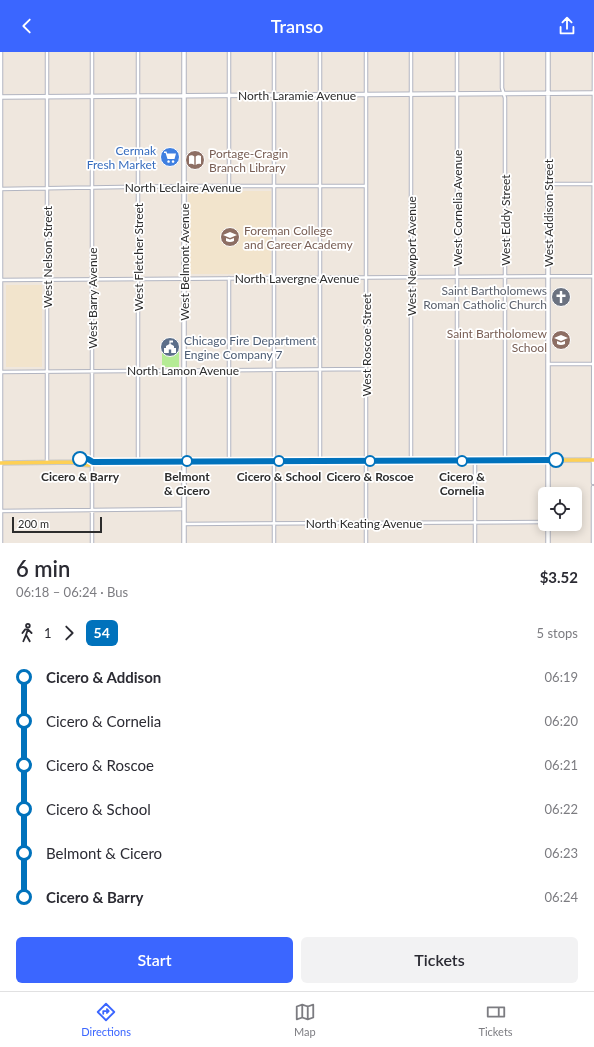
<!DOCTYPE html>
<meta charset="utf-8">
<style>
body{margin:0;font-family:Lato,sans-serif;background:#f2f2f3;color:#2b2b33;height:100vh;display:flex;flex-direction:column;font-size:15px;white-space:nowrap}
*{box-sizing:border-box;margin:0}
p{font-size:13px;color:#7c7c81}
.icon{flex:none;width:22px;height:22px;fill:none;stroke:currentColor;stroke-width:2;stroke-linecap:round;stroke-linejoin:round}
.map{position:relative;height:491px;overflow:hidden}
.details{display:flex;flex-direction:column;background:#fff;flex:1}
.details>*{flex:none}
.badge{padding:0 8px;border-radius:6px;font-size:14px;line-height:26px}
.tools{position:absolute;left:538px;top:435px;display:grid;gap:8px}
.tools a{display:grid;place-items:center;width:44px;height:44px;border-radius:6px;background:#fff;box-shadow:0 2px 10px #0003;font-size:20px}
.scale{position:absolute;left:12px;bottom:10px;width:90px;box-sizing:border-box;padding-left:4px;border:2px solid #2c2c2c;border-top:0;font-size:11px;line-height:14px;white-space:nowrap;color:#2c2c2c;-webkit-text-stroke:3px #fff;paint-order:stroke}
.map>.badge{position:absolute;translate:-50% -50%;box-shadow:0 0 0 2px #fff}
.legs{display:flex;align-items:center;gap:6px;height:44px;padding:0 16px;font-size:13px}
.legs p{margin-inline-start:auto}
.headline{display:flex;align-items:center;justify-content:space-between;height:68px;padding:0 16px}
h1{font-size:22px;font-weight:600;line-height:30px}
.button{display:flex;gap:8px;margin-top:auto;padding:8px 16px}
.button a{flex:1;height:46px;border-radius:6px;background:#3b66ff;color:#fff;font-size:16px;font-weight:600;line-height:46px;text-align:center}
.button a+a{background:#f2f2f3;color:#2b2b33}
ul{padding:0 16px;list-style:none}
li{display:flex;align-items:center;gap:14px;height:44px;font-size:15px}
li i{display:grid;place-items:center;width:6px;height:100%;margin:0 5px;background:currentColor}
li i::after{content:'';width:10px;height:10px;margin:-5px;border:3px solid;border-radius:50%;background:#fff}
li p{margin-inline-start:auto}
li:first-child i{background:linear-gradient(#0000 50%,currentColor 0)}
li:last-child i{background:linear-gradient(currentColor 50%,#0000 0)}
header{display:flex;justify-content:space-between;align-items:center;height:52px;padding:0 16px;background:#3b66ff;color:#fff;font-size:18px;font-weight:600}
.dock{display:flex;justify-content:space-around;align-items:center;height:56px;border-top:1px solid #e1e1e2;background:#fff;font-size:11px;color:#7c7c81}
.dock a{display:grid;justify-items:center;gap:2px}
.dock .active{color:#3b66ff}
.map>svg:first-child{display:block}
.education{fill:#f2e4cc}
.green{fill:#b5eb95}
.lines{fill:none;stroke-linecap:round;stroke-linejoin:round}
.street-casing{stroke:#b2b5c1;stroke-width:4.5}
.secondary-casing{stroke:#b2b5c1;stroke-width:5.5}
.primary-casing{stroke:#c8c8c8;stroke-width:5.5}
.street{stroke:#fff;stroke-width:2.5}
.secondary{stroke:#fff;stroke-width:3.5}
.primary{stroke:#fed054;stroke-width:3.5}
.line-1-casing{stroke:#fff;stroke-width:9}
.line-1{stroke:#0072bc;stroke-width:6}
.stop-1-dot{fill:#fff;stroke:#0072bc;stroke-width:2}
.labels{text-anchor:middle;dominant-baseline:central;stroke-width:3.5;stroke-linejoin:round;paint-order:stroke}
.street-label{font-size:12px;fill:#2c2c2c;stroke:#fff}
.shop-label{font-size:12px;fill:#366cbe;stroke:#fff;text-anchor:end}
.education-label{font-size:12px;fill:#785e54;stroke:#fff;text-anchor:start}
.worship-label{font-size:12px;fill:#5b616d;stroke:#fff;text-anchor:end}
.service-label{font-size:12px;fill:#4e5e75;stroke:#fff;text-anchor:start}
.stop-label{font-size:12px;font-weight:bold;fill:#2c2c2c;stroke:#fff}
</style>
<header><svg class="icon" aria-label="back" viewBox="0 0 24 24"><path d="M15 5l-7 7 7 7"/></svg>Transo<svg class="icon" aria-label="share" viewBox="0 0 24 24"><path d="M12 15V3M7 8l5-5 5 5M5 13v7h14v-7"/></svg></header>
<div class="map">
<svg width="594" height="491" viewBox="0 0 594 491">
<rect width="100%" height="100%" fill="#efe7de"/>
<path class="education" d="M188 139H271V222H188Z
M6 233H42V315H6Z"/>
<path class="green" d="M162 300H179V315H162Z"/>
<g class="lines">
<g class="street-casing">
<path id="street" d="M1 0V491
M92 0V491
M229 0V134
M274 0V491
M411 0V409
M457 0V409
M502 0V36L505 46V409
M548 132H594
M0 137 184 134H366
M229 226V409
M0 228 594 224
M548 312H594
M0 320 366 317
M138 409V0
M320 409V0
M475 409V491
M47 410V0
M593 431 594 0
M0 459 184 457
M184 472 545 470
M366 491V0
M593 491V435"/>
</g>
<g class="secondary-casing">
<path id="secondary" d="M184 0V491
M0 45 594 41
M548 442V0
M548 491V472"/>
</g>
<g class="primary-casing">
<path id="primary" d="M78 410 79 407H88L93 410 594 408
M0 411 78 410 79 412 89 413 93 410"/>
</g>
<use href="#street" class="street"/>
<use href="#secondary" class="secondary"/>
<use href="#primary" class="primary"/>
</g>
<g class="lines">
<g class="line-1-casing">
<path id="line-1" d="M80 407H88L93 410 556 408"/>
</g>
<use href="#line-1" class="line-1"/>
</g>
<defs>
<g id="supermarket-disc" transform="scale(1)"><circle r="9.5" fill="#3f7fe0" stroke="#fff"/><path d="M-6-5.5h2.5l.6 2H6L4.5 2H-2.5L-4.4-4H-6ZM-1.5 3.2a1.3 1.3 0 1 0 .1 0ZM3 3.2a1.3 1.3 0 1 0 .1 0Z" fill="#fff"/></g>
<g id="library-disc" transform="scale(1)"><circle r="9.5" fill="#8d6e63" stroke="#fff"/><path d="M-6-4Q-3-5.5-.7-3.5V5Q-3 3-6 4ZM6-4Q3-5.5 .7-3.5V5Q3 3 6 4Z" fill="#fff"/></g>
<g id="school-disc" transform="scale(1)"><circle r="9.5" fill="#8d6e63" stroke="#fff"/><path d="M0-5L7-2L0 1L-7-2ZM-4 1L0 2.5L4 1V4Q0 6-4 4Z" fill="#fff"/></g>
<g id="church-disc" transform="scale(1)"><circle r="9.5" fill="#6b7280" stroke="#fff"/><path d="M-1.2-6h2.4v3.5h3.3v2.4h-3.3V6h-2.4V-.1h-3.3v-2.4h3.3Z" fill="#fff"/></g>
<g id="civic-disc" transform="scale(1)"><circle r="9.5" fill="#5c6f8a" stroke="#fff"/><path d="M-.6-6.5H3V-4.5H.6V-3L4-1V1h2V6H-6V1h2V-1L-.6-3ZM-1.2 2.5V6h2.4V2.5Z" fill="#fff"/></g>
</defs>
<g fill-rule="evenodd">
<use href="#supermarket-disc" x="170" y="105"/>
<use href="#library-disc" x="195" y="108"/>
<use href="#school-disc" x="230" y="185"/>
<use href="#church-disc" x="561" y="245"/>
<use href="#school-disc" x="561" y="288"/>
<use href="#civic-disc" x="170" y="295"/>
</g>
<g class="stop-1-dot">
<circle cx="80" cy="407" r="7"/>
<circle cx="556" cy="408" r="7"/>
<circle cx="187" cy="409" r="5"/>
<circle cx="279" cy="409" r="5"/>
<circle cx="370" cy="409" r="5"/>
<circle cx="462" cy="409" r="5"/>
</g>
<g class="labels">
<g class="street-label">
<text x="297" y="43">North Laramie Avenue</text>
<text x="183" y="135">North Leclaire Avenue</text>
<text transform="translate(457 156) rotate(-90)">West Cornelia Avenue</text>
<text transform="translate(548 161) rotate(-90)">West Addison Street</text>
<text transform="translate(505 168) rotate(-90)">West Eddy Street</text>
<text transform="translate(411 204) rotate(-90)">West Newport Avenue</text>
<text transform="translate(47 205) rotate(-90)">West Nelson Street</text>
<text transform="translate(138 205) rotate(-90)">West Fletcher Street</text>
<text transform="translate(184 210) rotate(-90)">West Belmont Avenue</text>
<text x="297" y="226">North Lavergne Avenue</text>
<text transform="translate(92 246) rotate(-90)">West Barry Avenue</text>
<text transform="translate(366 293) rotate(-90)">West Roscoe Street</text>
<text x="183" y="318">North Lamon Avenue</text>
<text x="364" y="471">North Keating Avenue</text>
</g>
<g class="shop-label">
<text x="156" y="98">Cermak<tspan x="156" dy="14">Fresh Market</tspan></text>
</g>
<g class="education-label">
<text x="209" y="101">Portage-Cragin<tspan x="209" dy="14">Branch Library</tspan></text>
<text x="244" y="178">Foreman College<tspan x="244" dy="14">and Career Academy</tspan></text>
<text x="547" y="281" text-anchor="end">Saint Bartholomew<tspan x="547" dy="14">School</tspan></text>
</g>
<g class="worship-label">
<text x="547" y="238">Saint Bartholomews<tspan x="547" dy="14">Roman Catholic Church</tspan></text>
</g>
<g class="service-label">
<text x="184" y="288">Chicago Fire Department<tspan x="184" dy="14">Engine Company 7</tspan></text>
</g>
<g class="stop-label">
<text x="80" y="424">Cicero &amp; Barry</text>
<text x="187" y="424">Belmont<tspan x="187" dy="14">&amp; Cicero</tspan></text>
<text x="279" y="424">Cicero &amp; School</text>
<text x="370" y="424">Cicero &amp; Roscoe</text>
<text x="462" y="424">Cicero &amp;<tspan x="462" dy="14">Cornelia</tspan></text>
</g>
</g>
</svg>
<div class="tools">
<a><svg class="icon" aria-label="locate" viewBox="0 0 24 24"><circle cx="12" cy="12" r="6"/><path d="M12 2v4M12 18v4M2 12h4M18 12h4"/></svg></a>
</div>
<div class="scale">200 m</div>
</div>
<section class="details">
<div class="headline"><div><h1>6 min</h1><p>06:18 – 06:24 · Bus</p></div><b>$3.52</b></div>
<div class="legs"><svg class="icon" aria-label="walk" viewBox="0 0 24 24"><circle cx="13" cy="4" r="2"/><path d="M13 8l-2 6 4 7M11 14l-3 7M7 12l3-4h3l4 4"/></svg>1<svg class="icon" aria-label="forward" viewBox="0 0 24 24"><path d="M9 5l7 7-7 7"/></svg><b class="badge" style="background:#0072bc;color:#fff">54</b><p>5 stops</p></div>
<ul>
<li><i style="color:#0072bc"></i><b>Cicero &amp; Addison</b><p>06:19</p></li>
<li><i style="color:#0072bc"></i><span>Cicero &amp; Cornelia</span><p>06:20</p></li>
<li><i style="color:#0072bc"></i><span>Cicero &amp; Roscoe</span><p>06:21</p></li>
<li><i style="color:#0072bc"></i><span>Cicero &amp; School</span><p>06:22</p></li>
<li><i style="color:#0072bc"></i><span>Belmont &amp; Cicero</span><p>06:23</p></li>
<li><i style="color:#0072bc"></i><b>Cicero &amp; Barry</b><p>06:24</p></li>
</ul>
<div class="button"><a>Start</a><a>Tickets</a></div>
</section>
<nav class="dock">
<a class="active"><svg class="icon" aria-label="directions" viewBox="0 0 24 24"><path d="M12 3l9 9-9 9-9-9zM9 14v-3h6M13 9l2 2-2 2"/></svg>Directions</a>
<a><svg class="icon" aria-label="map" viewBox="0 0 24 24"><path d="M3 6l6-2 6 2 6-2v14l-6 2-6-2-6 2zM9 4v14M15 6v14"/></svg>Map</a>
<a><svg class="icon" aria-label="tickets" viewBox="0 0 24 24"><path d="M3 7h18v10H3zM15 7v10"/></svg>Tickets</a>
</nav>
